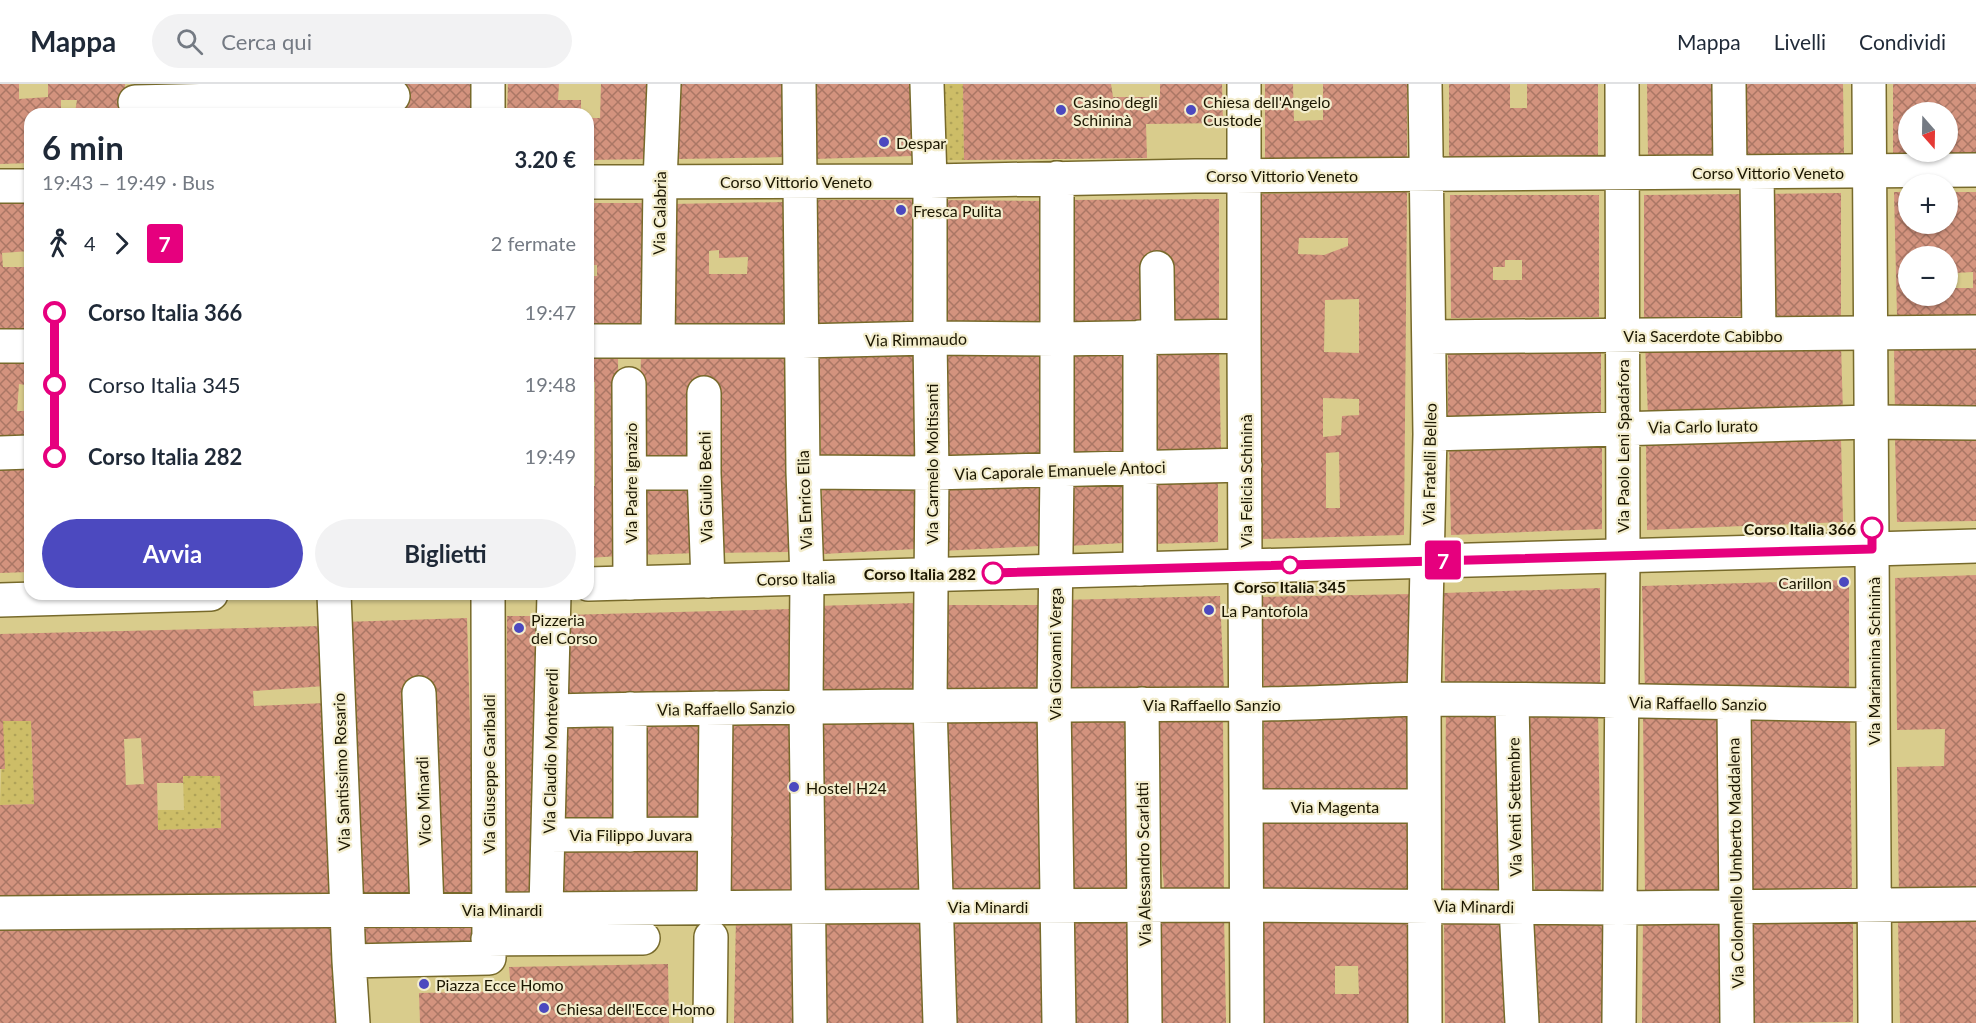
<!DOCTYPE html>
<html lang="it">
<meta charset="utf-8">
<style>
body{margin:0;font-family:Lato,sans-serif;background:#f2f2f3;color:#1f2937;height:100vh;display:flex;flex-direction:column;font-size:22px;white-space:nowrap}
*{box-sizing:border-box;margin:0}
p{font-size:20px;color:#747a83}
.icon{flex:none;width:33px;height:33px;fill:none;stroke:currentColor;stroke-width:2;stroke-linecap:round;stroke-linejoin:round}
.map{position:relative;flex:1;overflow:hidden}
.sheet{position:absolute;left:24px;top:24px;width:570px;height:492px;display:flex;flex-direction:column;background:#fff;border-radius:18px;box-shadow:0 2px 4px #0004}
.sheet>*{flex:none}
.badge{padding:0 12px;border-radius:4px;font-size:21px;line-height:39px}
.needle{width:39px;rotate:160deg}
.fabs{position:absolute;left:1898px;top:18px;display:grid;gap:12px}
.fabs a{display:grid;place-items:center;width:60px;height:60px;border-radius:50%;background:#fff;box-shadow:0 2px 4px #0004;font-size:30px}
.map>.badge{position:absolute;translate:-50% -50%;box-shadow:0 0 0 3px #fff}
.legs{display:flex;align-items:center;gap:9px;height:66px;padding:0 18px;font-size:20px}
.legs p{margin-inline-start:auto}
.headline{display:flex;align-items:center;justify-content:space-between;height:102px;padding:0 18px}
h1{font-size:33px;font-weight:700;line-height:45px}
.button{display:flex;gap:12px;margin-top:auto;padding:12px 18px}
.button a{flex:1;height:69px;border-radius:36px;background:#4c49bf;color:#fff;font-size:24px;font-weight:700;line-height:69px;text-align:center}
.button a+a{background:#f2f2f3;color:#1f2937}
ul{padding:0 18px;list-style:none}
li{display:flex;align-items:center;gap:21px;height:72px;font-size:22px}
li i{display:grid;place-items:center;width:9px;height:100%;margin:0 8px;background:currentColor}
li i::after{content:'';width:15px;height:15px;margin:-8px;border:4px solid;border-radius:50%;background:#fff}
li p{margin-inline-start:auto}
li:first-child i{background:linear-gradient(#0000 50%,currentColor 0)}
li:last-child i{background:linear-gradient(currentColor 50%,#0000 0)}
header{display:flex;align-items:center;gap:36px;box-sizing:border-box;height:84px;padding:0 30px;background:#fff;border-bottom:2px solid #e0e1e3}
header strong{font-size:28px}
nav{display:flex;gap:33px;margin-inline-start:auto;font-size:21px}
.search{width:420px;height:54px;background:#f2f2f3;display:flex;align-items:center;gap:15px;box-sizing:border-box;padding:0 21px;border-radius:33px;color:#747a83;font-size:22px}
.map>svg:first-child{display:block}
.garden{fill:url(#garden-dots)}
.building{fill:url(#building-cross-hatch);fill-rule:evenodd}
.lines{fill:none;stroke-linecap:round;stroke-linejoin:round}
.minor-casing{stroke:#776a2b;stroke-width:36}
.tertiary-casing{stroke:#776a2b;stroke-width:36}
.secondary-casing{stroke:#776a2b;stroke-width:36}
.minor{stroke:#fff;stroke-width:33}
.tertiary{stroke:#fff;stroke-width:33}
.secondary{stroke:#fff;stroke-width:33}
.line-1-casing{stroke:#fff;stroke-width:14}
.line-1{stroke:#e6007e;stroke-width:9}
.poi-dot{fill:#4c49bf;stroke:#f3edcd;stroke-width:2}
.stop-1-dot{fill:#fff;stroke:#e6007e;stroke-width:3}
.labels{text-anchor:middle;dominant-baseline:central;stroke-width:4.5;stroke-linejoin:round;paint-order:stroke}
.poi-label{font-size:16px;fill:#1b1600;stroke:#f3edcd;text-anchor:start}
.street-label{font-size:16px;fill:#1b1600;stroke:#f3edcd}
.stop-label{font-size:16px;font-weight:bold;fill:#1b1600;stroke:#f3edcd;text-anchor:end}
</style>
<header>
<strong>Mappa</strong>
<div class="search"><svg class="icon" aria-label="search" viewBox="0 0 24 24"><circle cx="10" cy="10" r="6"/><path d="M15 15l6 6"/></svg>Cerca qui</div>
<nav><a>Mappa</a><a>Livelli</a><a>Condividi</a></nav>
</header>
<div class="map">
<svg width="1976" height="939" viewBox="0 0 1976 939">
<defs>
<pattern id="garden-dots" width="8" height="8" patternUnits="userSpaceOnUse" patternTransform="scale(1.5)"><rect width="8" height="8" fill="#cdbd67"/><path d="M2 2h.1M6 6h.1" fill="none" stroke="#afa258" stroke-width="1.8" stroke-linecap="round"/></pattern>
<pattern id="building-cross-hatch" width="8" height="8" patternUnits="userSpaceOnUse" patternTransform="scale(1.5)"><rect width="8" height="8" fill="#d3937e"/><path d="M0 0l8 8M0 8l8-8" fill="none" stroke="#aa7765"/></pattern>
</defs>
<rect width="100%" height="100%" fill="#d9cc8c"/>
<path class="garden" d="M934 0H963L964 76H935Z
M3 637H31L34 720 0 721Z
M183 692H220L221 744 158 746V726H184Z"/>
<path class="building" d="M0 0H19V15L48 13V0H125V30L75 28 77 16H61V30H30V79L0 80Z
M403 0H470L471 30H403Z
M508 0H559L558 16H581V30H507Z
M601 0H652L650 75 588 76V34H600Z
M678 0H785V73L678 75Z
M812 0H911L912 72 813 75Z
M963 0H1111L1113 13H1160V0H1222L1223 39 1146 40 1147 74 964 76Z
M1265 0H1293L1294 37 1323 36V0H1407V73L1265 76Z
M1449 0H1510V24H1527V0H1598V71L1449 73Z
M1647 0H1720L1721 71 1648 72Z
M1744 0H1843L1844 72 1744 73Z
M1893 0H1976V71L1893 72ZM1908 28H1947V68H1908Z
M1407 108 1404 451 1261 455 1260 110ZM1299 154H1348V162L1324 171 1298 170ZM1359 215V269L1324 268 1325 216ZM1323 314 1359 315V331L1342 332 1341 351 1323 353ZM1339 368 1340 424H1326V369Z
M1894 108H1908V140H1947V108H1976V232H1897ZM1908 172H1947V212H1908ZM1973 188V204H1955V189Z
M1841 109V232L1767 234V110Z
M1750 110V232L1644 236V111Z
M1450 111H1599V233L1451 234ZM1505 176H1522V196H1493V183H1505Z
M1219 115V239L1067 240V116Z
M0 116H30V167L2 169 3 183H30V247L0 248Z
M815 116H913V239L817 240Z
M935 116 1043 117 1044 240 938 243Z
M785 118 787 240 668 241 671 120ZM719 166V174L748 173 747 190H709V167Z
M588 119H649L645 241 588 242V192H597V181H588Z
M1448 260H1601V329L1448 334Z
M1645 260H1841L1843 330 1648 332Z
M1894 260H1976V331L1895 332Z
M941 265H1040L1041 374 943 376Z
M1126 265V372L1068 375 1066 266Z
M1219 265 1221 370 1153 373 1155 266Z
M588 266H618L619 472 588 474V402H595V298L588 299Z
M819 266H914L915 373 821 376Z
M788 267 791 468 711 469 696 380H639L641 268Z
M0 270H30V357L0 358ZM19 300 26 301 27 327H17Z
M1841 354 1843 438 1647 446 1646 355Z
M1449 355 1602 357V445L1451 451Z
M1895 355H1976V437L1897 438Z
M30 377V488L0 489V378Z
M1218 391V458L1151 460 1152 392Z
M1122 392 1124 459 1068 462V393Z
M1039 393V462L942 467V395Z
M915 396 916 465 823 470 822 399Z
M696 397 697 469 638 471 639 398Z
M1976 491V810L1899 811 1897 683 1944 682 1945 645 1897 646 1895 494Z
M1849 496V607L1645 606 1642 502Z
M1600 504V606L1445 604 1444 509Z
M1411 510 1410 607 1264 609 1262 513Z
M1220 512 1224 606 1062 610V516Z
M915 519 918 609 817 613 816 522Z
M942 521H1041L1042 607 944 609Z
M792 525 793 613 562 618 563 531Z
M507 532H543L538 813 505 814Z
M467 534 475 814 355 816 343 538Z
M322 542 325 602 253 607 254 622 326 619 337 816 0 818V721L34 720 31 637H3L5 685H0V550ZM141 654 144 700 126 701 124 655ZM183 692H220L221 744 158 746 157 699H183Z
M1446 624 1504 626 1507 810 1444 811Z
M1598 624 1601 813 1535 812 1534 780 1523 779 1519 625Z
M1412 626V709L1264 711V629Z
M1722 626 1725 814 1645 812 1643 628Z
M1223 627 1224 812 1165 813 1153 684V630Z
M1745 627 1850 628 1852 809 1749 813Z
M1044 628 1047 810H951L945 631Z
M920 630 926 809 824 812 819 632Z
M1130 630 1133 811 1069 813 1067 631Z
M637 634H708L709 737 638 738Z
M723 634H793L797 811H722Z
M559 635H619L622 737 558 738Z
M1263 731 1413 733V810L1263 811Z
M704 760V811L557 812 558 763Z
M1132 830 1134 939H1073L1071 831Z
M1160 830H1224L1226 939H1159Z
M337 831 340 939H0V836Z
M953 831 1042 832 1046 939H954Z
M1853 831V938L1751 939 1748 832Z
M736 832H795L796 939H734Z
M825 832H926L931 939H826Z
M1444 832H1508L1509 939H1445Z
M1526 832 1603 833V939H1530Z
M1724 832 1725 939H1642L1643 833Z
M473 833 474 862 363 864 362 836Z
M1260 833H1409L1412 939H1260ZM1335 882H1358L1359 910H1335Z
M1976 834V939H1900L1898 835Z
M668 880 669 939H420L419 909 511 907 509 883Z"/>
<g class="lines">
<g class="minor-casing">
<path id="minor" d="M799 0 803 388 807 494 806 623 810 939
M927 0 930 97V254L932 389 930 621 940 939
M1244 0V252L1247 939
M1729 0 1730 88
M135 18 393 12
M488 30V0
M1757 88 1759 250
M1057 94V386L1054 620 1059 939
M588 98 930 97 1195 92 1976 86
M0 102H30
M1157 184 1158 253
M1429 253 1976 248
M588 257H802L930 254 1057 255 1244 252
M658 257 660 98 664 0
M0 262H30
M629 300 630 499
M704 309V389L708 497
M1430 350 1871 338 1976 339
M0 369 30 368
M803 388 932 389 1245 381
M630 389H704
M1872 465 1875 939
M1140 485V253
M334 510 349 877 489 874 488 510
M419 609 427 825
M1512 616 1516 823 1522 939
M1734 619 1737 939
M1142 620 1145 939
M630 625V751
M551 627C781 622 1012 621 1242 620 1304 620 1366 616 1428 615 1577 615 1725 619 1873 621
M1247 722H1424
M548 751 715 750
M714 823 716 624
M546 824 554 510
M0 829 936 822 1247 821 1620 824 1976 820
M488 855 643 854
M349 877 353 939
M710 939 711 853
M1425 939 1424 615 1430 350 1425 0
M1619 939 1623 472 1622 0"/>
</g>
<g class="tertiary-casing">
<path id="tertiary" d="M588 500 1872 465
M0 516 211 510"/>
</g>
<g class="secondary-casing">
<path id="secondary" d="M1869 0 1872 465 1976 462"/>
</g>
<use href="#minor" class="minor"/>
<use href="#tertiary" class="tertiary"/>
<use href="#secondary" class="secondary"/>
</g>
<g class="lines">
<g class="line-1-casing">
<path id="line-1" d="M993 489 1872 465V444"/>
</g>
<use href="#line-1" class="line-1"/>
</g>
<g class="poi-dot">
<circle cx="1061" cy="26" r="6"/>
<circle cx="1191" cy="26" r="6"/>
<circle cx="884" cy="58" r="6"/>
<circle cx="901" cy="126" r="6"/>
<circle cx="1844" cy="498" r="6"/>
<circle cx="1209" cy="526" r="6"/>
<circle cx="519" cy="544" r="6"/>
<circle cx="794" cy="703" r="6"/>
<circle cx="424" cy="900" r="6"/>
<circle cx="544" cy="924" r="6"/>
</g>
<g class="stop-1-dot">
<circle cx="1872" cy="444" r="10"/>
<circle cx="1290" cy="481" r="8"/>
<circle cx="993" cy="489" r="10"/>
</g>
<g class="labels">
<g class="poi-label">
<text x="1073" y="17">Casino degli<tspan x="1073" dy="18">Schininà</tspan></text>
<text x="1203" y="17">Chiesa dell'Angelo<tspan x="1203" dy="18">Custode</tspan></text>
<text x="896" y="58">Despar</text>
<text x="913" y="126">Fresca Pulita</text>
<text x="1832" y="498" text-anchor="end">Carillon</text>
<text x="1221" y="526">La Pantofola</text>
<text x="531" y="535">Pizzeria<tspan x="531" dy="18">del Corso</tspan></text>
<text x="806" y="703">Hostel H24</text>
<text x="436" y="900">Piazza Ecce Homo</text>
<text x="556" y="924">Chiesa dell'Ecce Homo</text>
</g>
<g class="street-label">
<text x="1768" y="88">Corso Vittorio Veneto</text>
<text x="1282" y="91">Corso Vittorio Veneto</text>
<text x="796" y="97">Corso Vittorio Veneto</text>
<text transform="translate(659 129) rotate(-89)">Via Calabria</text>
<text x="1703" y="251">Via Sacerdote Cabibbo</text>
<text transform="translate(916 255) rotate(-1)">Via Rimmaudo</text>
<text transform="translate(1703 342) rotate(-1)">Via Carlo Iurato</text>
<text transform="translate(1622 362) rotate(-90)">Via Paolo Leni Spadafora</text>
<text transform="translate(931 380) rotate(-90)">Via Carmelo Moltisanti</text>
<text transform="translate(1429 380) rotate(-89)">Via Fratelli Belleo</text>
<text transform="translate(1060 386) rotate(-2)">Via Caporale Emanuele Antoci</text>
<text transform="translate(1245 397) rotate(-90)">Via Felicia Schininà</text>
<text transform="translate(630 399) rotate(-90)">Via Padre Ignazio</text>
<text transform="translate(705 403) rotate(-91)">Via Giulio Bechi</text>
<text transform="translate(804 416) rotate(-92)">Via Enrico Elia</text>
<text transform="translate(796 494) rotate(-2)">Corso Italia</text>
<text transform="translate(1054 570) rotate(-90)">Via Giovanni Verga</text>
<text transform="translate(1873 577) rotate(-90)">Via Mariannina Schininà</text>
<text transform="translate(1698 619) rotate(1)">Via Raffaello Sanzio</text>
<text x="1212" y="620">Via Raffaello Sanzio</text>
<text transform="translate(726 624) rotate(-1)">Via Raffaello Sanzio</text>
<text transform="translate(550 667) rotate(-89)">Via Claudio Monteverdi</text>
<text transform="translate(341 688) rotate(-92)">Via Santissimo Rosario</text>
<text transform="translate(488 690) rotate(-90)">Via Giuseppe Garibaldi</text>
<text transform="translate(423 717) rotate(-92)">Vico Minardi</text>
<text x="1335" y="722">Via Magenta</text>
<text transform="translate(1514 723) rotate(-91)">Via Venti Settembre</text>
<text x="631" y="750">Via Filippo Juvara</text>
<text transform="translate(1735 779) rotate(-91)">Via Colonnello Umberto Maddalena</text>
<text transform="translate(1143 780) rotate(-91)">Via Alessandro Scarlatti</text>
<text x="988" y="822">Via Minardi</text>
<text transform="translate(1474 822) rotate(1)">Via Minardi</text>
<text x="502" y="825">Via Minardi</text>
</g>
<g class="stop-label">
<text x="1856" y="444">Corso Italia 366</text>
<text x="976" y="489">Corso Italia 282</text>
<text x="1290" y="502" text-anchor="middle">Corso Italia 345</text>
</g>
</g>
</svg>
<div class="fabs">
<a><svg class="needle" viewBox="-14 -14 28 28"><path d="M0-13l5 13h-10z" fill="#e53935"/><path d="M0 13l5-13h-10z" fill="#747a83"/></svg></a>
<a>+</a>
<a>−</a>
</div>
<b class="badge" style="left:1443px;top:476px;background:#e6007e;color:#fff">7</b>
<section class="sheet">
<div class="headline"><div><h1>6 min</h1><p>19:43 – 19:49 · Bus</p></div><b>3.20 €</b></div>
<div class="legs"><svg class="icon" aria-label="walk" viewBox="0 0 24 24"><circle cx="13" cy="4" r="2"/><path d="M13 8l-2 6 4 7M11 14l-3 7M7 12l3-4h3l4 4"/></svg>4<svg class="icon" aria-label="forward" viewBox="0 0 24 24"><path d="M9 5l7 7-7 7"/></svg><b class="badge" style="background:#e6007e;color:#fff">7</b><p>2 fermate</p></div>
<ul>
<li><i style="color:#e6007e"></i><b>Corso Italia 366</b><p>19:47</p></li>
<li><i style="color:#e6007e"></i><span>Corso Italia 345</span><p>19:48</p></li>
<li><i style="color:#e6007e"></i><b>Corso Italia 282</b><p>19:49</p></li>
</ul>
<div class="button"><a>Avvia</a><a>Biglietti</a></div>
</section>
</div>
